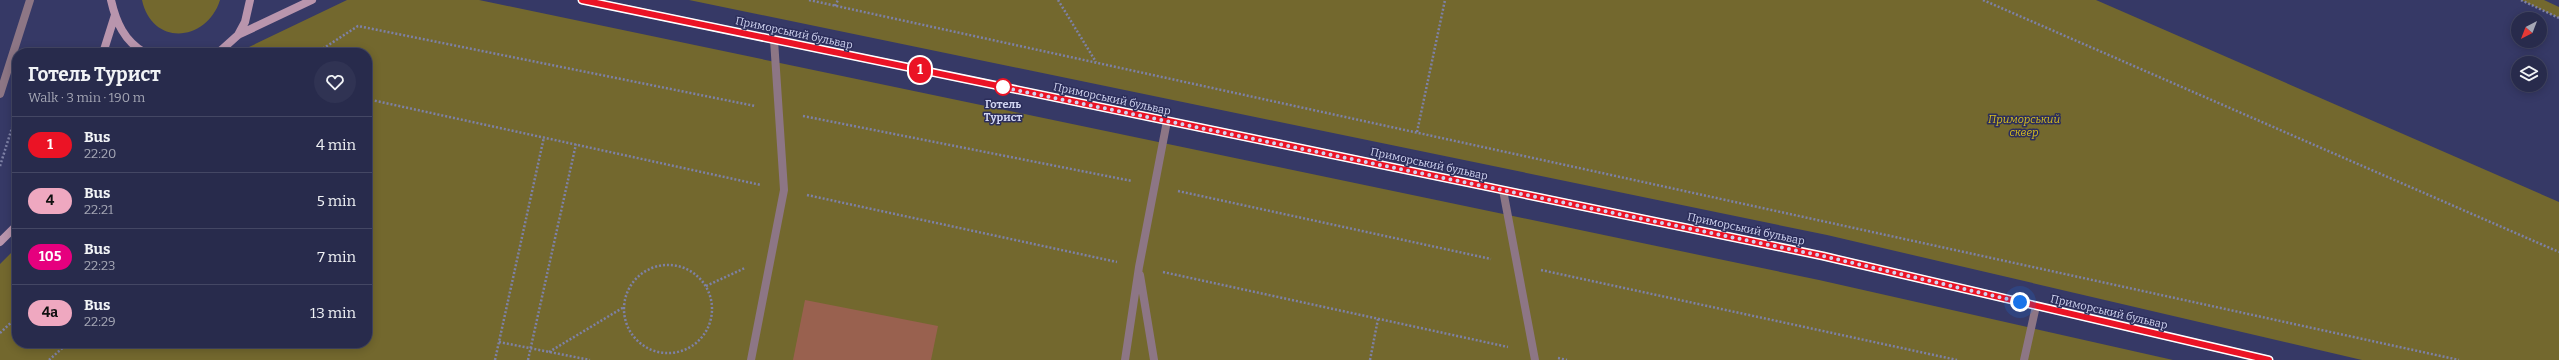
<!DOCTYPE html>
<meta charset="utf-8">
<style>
body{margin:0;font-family:Bitter,serif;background:#303353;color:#f1f3f6;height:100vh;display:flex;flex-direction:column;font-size:15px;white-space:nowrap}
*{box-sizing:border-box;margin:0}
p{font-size:13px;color:#a5a7b5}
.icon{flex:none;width:22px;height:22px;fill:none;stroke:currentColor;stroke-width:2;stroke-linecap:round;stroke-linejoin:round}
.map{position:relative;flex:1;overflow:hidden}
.drawer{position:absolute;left:12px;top:48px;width:360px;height:300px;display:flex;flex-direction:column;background:#282b4c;border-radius:16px;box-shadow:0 2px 10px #0003,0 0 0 1px #444764}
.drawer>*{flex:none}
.badge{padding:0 8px;border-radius:13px;font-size:14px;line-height:26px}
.needle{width:26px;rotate:222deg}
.controls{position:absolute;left:2511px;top:12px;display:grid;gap:8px}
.controls a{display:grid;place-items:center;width:36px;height:36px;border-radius:50%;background:#282b4c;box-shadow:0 2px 10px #0003,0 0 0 1px #444764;font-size:20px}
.you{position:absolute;width:20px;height:20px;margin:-10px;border:3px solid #fff;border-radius:50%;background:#1a73e8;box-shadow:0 0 0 6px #1a73e833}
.map>.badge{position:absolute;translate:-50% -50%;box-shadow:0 0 0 2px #fff}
.round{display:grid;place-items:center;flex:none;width:42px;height:42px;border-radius:21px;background:#303353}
.overview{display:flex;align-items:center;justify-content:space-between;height:68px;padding:0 16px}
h1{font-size:19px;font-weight:700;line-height:30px}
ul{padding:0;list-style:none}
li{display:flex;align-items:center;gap:12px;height:56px;padding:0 16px;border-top:1px solid #444764}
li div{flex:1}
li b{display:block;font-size:15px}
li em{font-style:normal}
li .badge{min-width:44px;font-weight:700;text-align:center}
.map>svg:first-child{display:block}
.green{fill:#73682e}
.building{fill:#99614f}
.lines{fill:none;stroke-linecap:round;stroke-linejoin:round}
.path{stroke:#7e81a6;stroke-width:2.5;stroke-dasharray:2 2;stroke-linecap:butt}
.lane{stroke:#8d7685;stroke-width:8}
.secondary{stroke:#b995ad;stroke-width:8}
.line-casing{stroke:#fff;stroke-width:9}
.line{stroke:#eb1325;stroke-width:6}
.walk{stroke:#d0d4f0;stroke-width:4;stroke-dasharray:0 7.2}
.stop-dot{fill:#fff;stroke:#eb1325;stroke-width:2}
.labels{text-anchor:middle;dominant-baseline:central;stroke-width:3;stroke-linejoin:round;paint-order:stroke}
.street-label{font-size:11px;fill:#d0d4f0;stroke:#2c2e5b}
.stop-label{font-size:11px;font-weight:bold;fill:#d0d4f0;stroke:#2c2e5b}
.park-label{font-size:11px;font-style:italic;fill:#d8bf1e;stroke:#2c2e5b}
</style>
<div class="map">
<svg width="2559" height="360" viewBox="0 0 2559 360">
<rect width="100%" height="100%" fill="#363966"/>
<path class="green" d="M142 0H220C207 42 152 47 142 0Z
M347 0H479L1819 280 2173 360H0V264L17 247V343H367V53H243L249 47Z
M689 0H2096L2559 202V360H2362L1827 235Z
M2521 0H2544L2559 7V18Z"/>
<path class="building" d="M805 300 938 326 931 360H793Z"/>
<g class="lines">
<path class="path" d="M809 0 2459 360
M1058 0 1096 62
M1983 0 2559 252
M2521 0 2559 18
M835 6 838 0
M316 53 358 26 755 106
M367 99 761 185
M803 116 1132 181
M1417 132 1445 0
M0 166 17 112
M1178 191 1491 259
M807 195 1117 262
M624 309a44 44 0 1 1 88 0a44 44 0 1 1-88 0Z
M1541 270 1957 360
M1163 272 1508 347
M706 286 745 268
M0 333 17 317
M499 342 590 360
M549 352 624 307
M1558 358 1567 360
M49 360 68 343
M495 360 544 137
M528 360 576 144
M1370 360 1378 319"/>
<path class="lane" d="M0 94 30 0
M1503 190 1535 360
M1140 275 1154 360
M751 360 784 190 774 40
M1125 360 1139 267 1167 121
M2024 360 2036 306"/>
<path class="secondary" d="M111 0C116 22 124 41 145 53
M582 0 1823 256 2269 360
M238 35 245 22 250 0
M103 53 115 15
M218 53 238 35 312 0
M0 242 17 225"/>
</g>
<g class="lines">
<g class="line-casing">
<path id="line" d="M582 0 1823 256 2269 360"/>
</g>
<use href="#line" class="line"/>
<path class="walk" d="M1003 87H1001L1823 256 2020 302"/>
</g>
<circle class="stop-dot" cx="1003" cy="87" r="8"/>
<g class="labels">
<g class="street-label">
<text transform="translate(794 33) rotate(12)">Приморський бульвар</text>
<text transform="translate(1112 99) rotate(12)">Приморський бульвар</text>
<text transform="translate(1429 164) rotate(12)">Приморський бульвар</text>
<text transform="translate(1746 229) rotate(12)">Приморський бульвар</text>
<text transform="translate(2109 312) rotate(13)">Приморський бульвар</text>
</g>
<g class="stop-label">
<text x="1003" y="104">Готель<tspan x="1003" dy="13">Турист</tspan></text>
</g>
<g class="park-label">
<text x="2024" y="119">Приморський<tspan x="2024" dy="13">сквер</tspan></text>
</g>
</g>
</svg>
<div class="controls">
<a><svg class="needle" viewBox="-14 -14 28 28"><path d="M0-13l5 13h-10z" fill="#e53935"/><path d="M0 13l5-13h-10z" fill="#a5a7b5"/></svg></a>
<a><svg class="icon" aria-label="layers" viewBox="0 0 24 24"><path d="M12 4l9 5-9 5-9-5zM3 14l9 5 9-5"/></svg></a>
</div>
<div class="you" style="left:2020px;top:302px"></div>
<b class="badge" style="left:920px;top:70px;background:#eb1325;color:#fff">1</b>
<section class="drawer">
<div class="overview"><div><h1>Готель Турист</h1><p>Walk · 3 min · 190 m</p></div><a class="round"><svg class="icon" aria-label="heart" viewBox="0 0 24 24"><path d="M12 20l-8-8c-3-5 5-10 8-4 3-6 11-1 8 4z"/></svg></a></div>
<ul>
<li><span class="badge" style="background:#eb1325;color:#fff">1</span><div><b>Bus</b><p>22:20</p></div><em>4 min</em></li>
<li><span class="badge" style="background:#efa8c0;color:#111">4</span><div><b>Bus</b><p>22:21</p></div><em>5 min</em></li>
<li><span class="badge" style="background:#e6007e;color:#fff">105</span><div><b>Bus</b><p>22:23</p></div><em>7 min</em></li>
<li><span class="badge" style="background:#efa8c0;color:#111">4а</span><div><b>Bus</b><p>22:29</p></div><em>13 min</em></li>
</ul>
</section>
</div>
